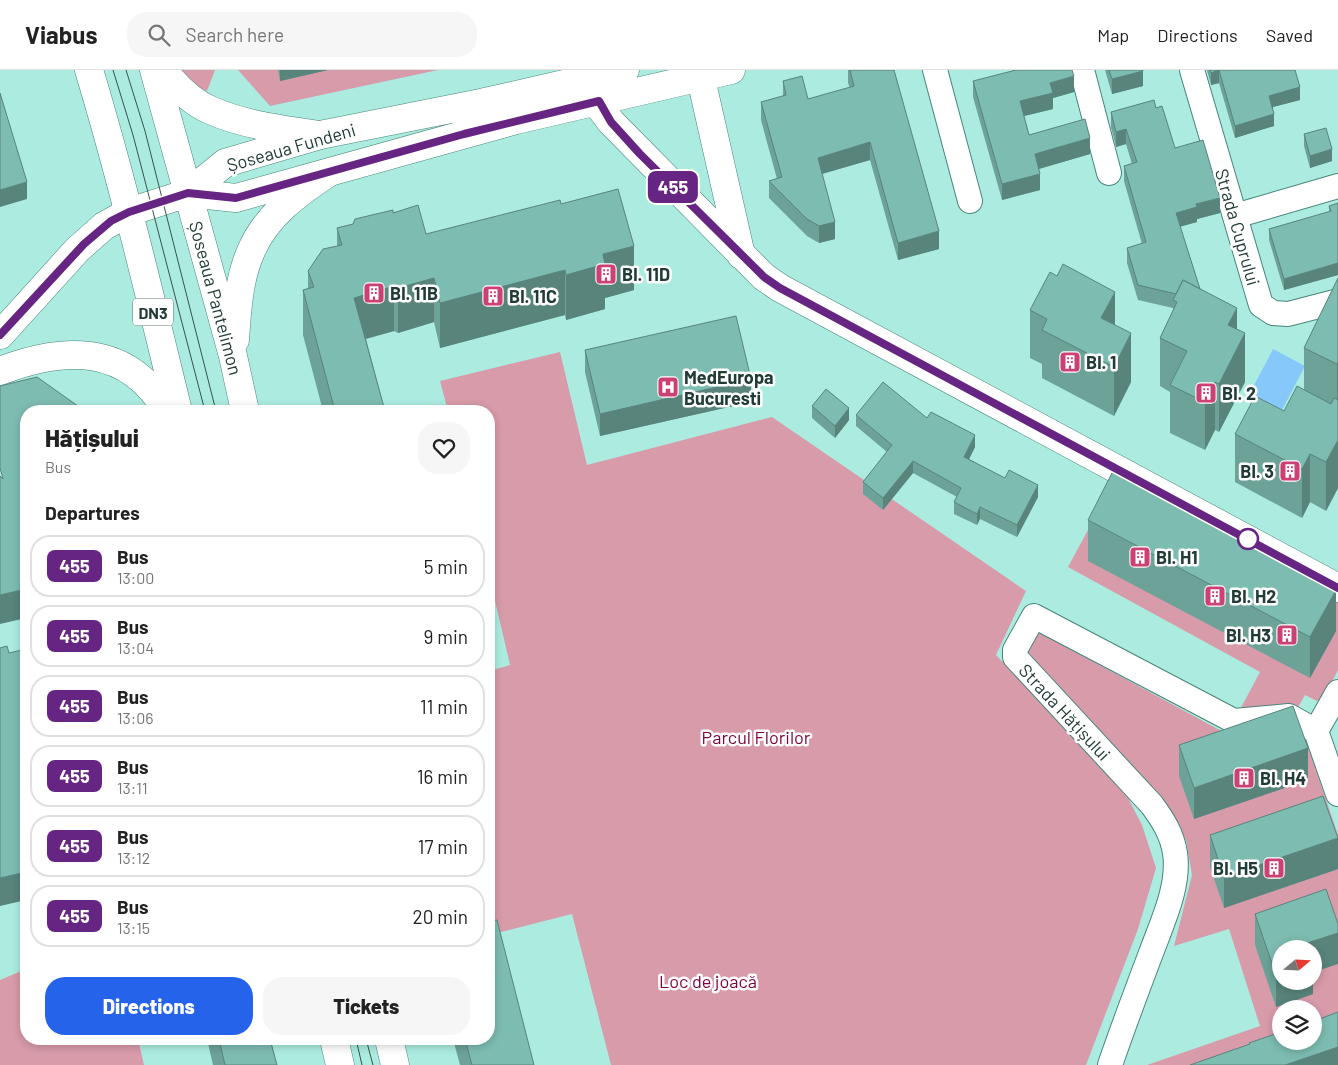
<!DOCTYPE html>
<meta charset="utf-8">
<style>
body{margin:0;font-family:Barlow,sans-serif;background:#f6f6f6;color:#222;height:100vh;display:flex;flex-direction:column;font-size:19px;white-space:nowrap}
*{box-sizing:border-box;margin:0}
p{font-size:16px;color:#767676}
.icon{flex:none;width:28px;height:28px;fill:none;stroke:currentColor;stroke-width:2;stroke-linecap:round;stroke-linejoin:round}
.map{position:relative;flex:1;overflow:hidden}
.details{position:absolute;left:20px;top:335px;width:475px;height:640px;display:flex;flex-direction:column;background:#fff;border-radius:20px;box-shadow:0 2px 8px #0003}
.details>*{flex:none}
.badge{padding:0 10px;border-radius:8px;font-size:18px;line-height:32px}
.needle{width:32px;rotate:71deg}
.buttons{position:absolute;left:1272px;top:870px;display:grid;gap:10px}
.buttons a{display:grid;place-items:center;width:50px;height:50px;border-radius:50%;background:#fff;box-shadow:0 2px 8px #0003;font-size:25px}
.map>.badge{position:absolute;translate:-50% -50%;box-shadow:0 0 0 2px #fff}
h2{padding:0 25px;font-size:19px;line-height:45px}
.round{display:grid;place-items:center;flex:none;width:52px;height:52px;border-radius:20px;background:#f6f6f6}
.head{display:flex;align-items:center;justify-content:space-between;height:85px;padding:0 25px}
h1{font-size:24px;font-weight:800;line-height:38px}
.button{display:flex;gap:10px;margin-top:auto;padding:10px 25px}
.button a{flex:1;height:58px;border-radius:20px;background:#2563eb;color:#fff;font-size:20px;font-weight:800;line-height:58px;text-align:center}
.button a+a{background:#f6f6f6;color:#222}
ul{padding:0;list-style:none}
li{display:flex;align-items:center;gap:15px;height:62px;margin:0 10px 8px;padding:0 15px;border:2px solid #e0e0e0;border-radius:20px}
li div{flex:1}
li b{display:block;font-size:19px}
li em{font-style:normal}
li .badge{min-width:55px;font-weight:700;text-align:center}
header{display:flex;align-items:center;gap:30px;box-sizing:border-box;height:70px;padding:0 25px;background:#fff;border-bottom:1px solid #e0e0e0}
header strong{font-size:24px}
nav{display:flex;gap:28px;margin-inline-start:auto;font-size:18px}
.search{width:350px;height:45px;background:#f6f6f6;display:flex;align-items:center;gap:12px;box-sizing:border-box;padding:0 18px;border-radius:20px;color:#767676;font-size:19px}
.map>svg:first-child{display:block}
.green{fill:#d89baa;fill-rule:evenodd}
.water{fill:#87c8fa}
.lines{fill:none;stroke-linecap:round;stroke-linejoin:round}
.street-casing{stroke:#47857b;stroke-width:26}
.secondary-casing{stroke:#47857b;stroke-width:29}
.primary-casing{stroke:#47857b;stroke-width:29}
.street{stroke:#fff;stroke-width:24}
.secondary{stroke:#fff;stroke-width:28}
.primary{stroke:#fff;stroke-width:28}
.tram{stroke:#34534e;stroke-width:1}
.wall{fill:#6ca298}
.shaded-wall{fill:#58847c}
.building{fill:#7dbcb1;stroke:#58847c}
.line-casing{stroke:#fff;stroke-width:11}
.line{stroke:#662483;stroke-width:8}
.stop-dot{fill:#fff;stroke:#662483;stroke-width:2.5}
.labels{text-anchor:middle;dominant-baseline:central;stroke-width:5;stroke-linejoin:round;paint-order:stroke}
.shield{fill:#fefefe;stroke:#637673;stroke-width:1}
.shield-label{font-size:16px;font-weight:bold;fill:#213b37}
.street-label{font-size:18px;fill:#213b37;stroke:#fefefe}
.poi-label{font-size:18px;font-weight:bold;fill:#213b37;stroke:#fefefe;text-anchor:start}
.park-label{font-size:18px;fill:#7b023b;stroke:#fefefe}
</style>
<header>
<strong>Viabus</strong>
<div class="search"><svg class="icon" aria-label="search" viewBox="0 0 24 24"><circle cx="10" cy="10" r="6"/><path d="M15 15l6 6"/></svg>Search here</div>
<nav><a>Map</a><a>Directions</a><a>Saved</a></nav>
</header>
<div class="map">
<svg width="1338" height="995" viewBox="0 0 1338 995">
<rect width="100%" height="100%" fill="#acece0"/>
<path class="green" d="M177 0H215L207 21 193 16Z
M238 0H438L270 36Z
M560 282 587 395 772 347 1026 521 996 585 1126 724 1142 755 1156 798 1138 859 1086 995H611L572 844 497 863 489 833V601L510 595 489 505V341H448L440 311Z
M1115 410 1338 528V600L1321 633 1305 625 1296 641 1338 765V995H1147L1260 956 1229 859 1174 876 1192 805 1186 770 1170 739 1023 583 1035 560 1227 664 1260 602 1068 497ZM1281 879H1314V911H1281ZM1281 939H1314V971H1281Z
M26 899V969H138L144 995H0V910Z"/>
<path class="water" d="M1273 279 1305 296 1281 342 1249 325Z"/>
<g class="lines">
<g class="street-casing">
<path id="street" d="M935 0 970 131
M1082 0 1109 103
M1192 0 1261 235 1273 243 1288 244 1338 231
M1235 146 1338 116
M1316 661 1338 622
M1110 995C1123 957 1137 920 1151 883 1162 853 1180 816 1175 783 1172 764 1163 750 1152 735L1015 587V580L1034 546 1234 651 1289 646 1316 661 1338 724"/>
</g>
<g class="secondary-casing">
<path id="secondary" d="M699 0 741 185
M593 7 602 40 611 52 754 197 764 207 780 218 1338 518
M188 123 236 128 516 50 731 0
M0 265 77 180 104 156 129 142 188 123 225 93 320 65 481 33 625 0"/>
</g>
<g class="primary-casing">
<path id="primary" d="M89 0C123 113 150 227 178 341
M154 0 233 286 245 341
M163 0C175 15 191 32 210 40 244 55 284 60 320 65
M235 270C237 240 239 206 252 179 267 145 298 123 328 103
M0 301C65 276 128 274 167 341
M334 969 340 995
M389 969 395 995"/>
</g>
<use href="#street" class="street"/>
<use href="#secondary" class="secondary"/>
<use href="#primary" class="primary"/>
<path class="tram" d="M113 0 133 65 205 341
M126 0 145 61 216 341
M356 969 362 995
M366 969 373 995"/>
</g>
<path class="wall" d="M278 0H328L280 11Z
M848 0H894L939 179 898 190 870 90 822 104 835 169 819 173 807 166 769 128V111L777 109 761 50V32L783 26V11L808 29 850 18 848 13Z
M1105 0H1143V16L1112 24Z
M1207 0H1295L1300 30 1273 37 1274 56 1235 68 1219 13 1211 15Z
M973 11 1074 22 1053 28V39L1024 46 1029 65 1090 84 1039 99 1040 120 1002 130 973 27Z
M1156 38 1175 78 1220 143 1197 149V152L1180 156 1200 219 1237 259 1245 312 1219 362 1215 360 1205 380 1170 363V322L1160 316V268L1173 241V238L1138 230 1127 193V178L1142 174 1124 111V96L1132 94 1126 74 1116 77 1111 57V42Z
M1304 64 1332 91 1310 98 1304 76Z
M1338 133V205L1284 220 1269 170V159L1329 142V136Z
M561 134 634 220 605 228V239L566 250 565 245 440 278 434 252 398 263 394 261 366 269 385 341H323L303 265V220L308 219V201L337 176V158L393 143 426 164Z
M1338 208V418L1326 441 1310 432 1302 448 1235 412V364L1284 341 1304 320V278Z
M1030 240 1115 255 1131 312 1114 346 1042 308V294L1030 288Z
M585 280 751 332 600 366 585 302Z
M812 336 849 350 835 368 812 348Z
M856 345 927 348 975 377 969 389 1038 427 1017 467 980 449 977 455 954 444V432L957 427 913 403 883 440 863 424V412L887 382 856 356Z
M1088 450 1336 561 1310 608 1088 491Z
M1179 675 1308 710 1194 749 1179 706Z
M1210 765 1338 799 1224 838 1210 797Z
M1255 844 1281 879 1313 911V924L1276 937 1255 875Z
M491 851 534 995H460L453 969H489Z
M207 969H270L277 995H213Z"/>
<path class="shaded-wall" d="M280 0H328L280 11Z
M1219 0V13L1211 15V3Z
M1143 1V16L1112 24V9Z
M1074 6V22L1053 28V39L1020 47V31L1050 13Z
M1300 17V30L1269 38V26Z
M1274 44V56L1235 68V56Z
M1126 59V74L1116 77V62Z
M1090 68V84L1035 100V84Z
M870 72V90L818 105V88Z
M1332 79V91L1310 98V86Z
M1040 104V120L1002 130V114Z
M27 112V129L0 137V120Z
M1220 128V143L1197 149V152L1176 158V143L1196 134Z
M835 152V169L819 173V156Z
M939 161V179L898 190V173Z
M634 176V220L605 228V239L566 250V205L603 184Z
M1338 193V205L1284 220V209Z
M565 200V245L440 278V233Z
M434 208V252L398 263V218Z
M394 216V261L354 272V228Z
M1115 222V270L1101 248Z
M1237 238V278L1245 263V312L1219 362V314L1228 255Z
M1131 263V312L1114 346V297Z
M1338 292V340L1337 342V294Z
M751 309V332L600 366V344Z
M1215 312V360L1205 380V332Z
M849 338V350L835 368V356Z
M975 365V377L964 399V387Z
M1338 370V418L1326 441V392Z
M1310 384V432L1302 448V399Z
M913 391V403L883 440V428Z
M1038 415V427L1017 467V455Z
M980 437V449L977 455V444Z
M26 519V548L0 554V525Z
M1336 520V561L1310 608V567Z
M1308 678V710L1194 749V718Z
M1338 768V799L1224 838V807Z
M26 802V830L0 836V808Z
M1338 863V894L1314 902V879H1307V873Z
M1281 903V911H1313V924L1276 937V905Z
M1338 977V995H1285Z"/>
<path class="building" d="M850 0H894L939 161 898 173 870 72 818 88 835 152 819 156 807 149 769 111 782 107 761 32 786 25 783 11 802 6 808 29 854 16Z
M1016 0H1072L1074 6 1050 13 1053 23 1020 31 1029 65 1085 49 1090 68 1035 84 1040 104 1002 114 973 11Z
M1109 0H1143V1L1112 9Z
M1210 0H1295L1300 17 1269 26 1274 44 1235 56 1219 0 1211 3Z
M0 23 27 112 0 120Z
M1154 30 1156 38 1162 36 1175 78 1203 70 1220 128 1196 134 1197 137 1176 143 1200 219 1183 210 1176 224 1138 215 1127 178 1146 172 1124 96 1137 92 1126 59 1116 62 1111 42Z
M1326 58 1332 79 1310 86 1304 64Z
M618 119 634 176 603 184 605 194 566 205 565 200 440 233 434 208 398 218 394 216 354 228 385 341H335L303 220 314 217 308 201 323 179 342 175 337 158 353 154 355 149 393 140V143L418 135 426 164 560 130 561 134Z
M1338 133V193L1284 209 1269 159 1331 141 1329 136Z
M1063 194 1115 222 1101 248 1131 263 1114 297 1042 260 1047 249 1030 240 1050 202 1057 206Z
M1338 208V292L1337 294 1304 278Z
M1183 210 1237 238 1228 255 1245 263 1219 314 1215 312 1205 332 1170 315 1187 281 1160 268 1177 232 1173 230Z
M736 246 751 309 600 344 585 280Z
M37 307 85 341H26V519L0 525V406L3 409 0 398V316Z
M883 312 927 348 931 342 975 365 964 387 1005 408 1009 400 1038 415 1017 455 980 437 977 444 954 432 961 418 913 391 883 428 863 412 892 375 856 345Z
M1297 316 1331 334 1334 328 1338 330V370L1326 392 1310 384 1302 399 1235 364 1255 326 1284 341Z
M826 319 849 338 835 356 812 336Z
M1113 401 1336 520 1310 567 1088 450Z
M7 576 9 583 26 579V802L0 808V578Z
M1293 636 1308 678 1194 718 1179 675Z
M1323 726 1338 768 1224 807 1210 765Z
M1326 819 1338 854V863L1307 873 1309 879H1281V903L1276 905 1255 844Z
M489 840 491 851 497 850 534 995H472L465 969H489Z
M1338 942V977L1285 995H1190L1250 974 1249 973 1281 962V971H1314V951Z
M219 969H270L277 995H225Z"/>
<g class="lines">
<g class="line-casing">
<path id="line" d="M0 265 84 174 111 151 129 142 188 123 236 128 464 64 599 31 611 52 640 84 754 197 764 207 780 218 1338 518"/>
</g>
<use href="#line" class="line"/>
</g>
<defs>
<g id="building-square" transform="scale(1.125)"><rect x="-9" y="-9" width="18" height="18" rx="4" fill="#cc4073" stroke="#fefefe"/><path d="M-4-6H4V6H1V3H-1V6H-4ZM-2.5-4.3h1.7v1.8h-1.7ZM.8-4.3h1.7v1.8H.8ZM-2.5-1h1.7V.8h-1.7ZM.8-1h1.7V.8H.8Z" fill="#fff"/></g>
<g id="hospital-square" transform="scale(1.125)"><rect x="-9" y="-9" width="18" height="18" rx="4" fill="#cc4073" stroke="#fefefe"/><path d="M-5-5h3v3.5h4V-5h3V5h-3V1.5h-4V5h-3Z" fill="#fff"/></g>
</defs>
<g fill-rule="evenodd">
<use href="#building-square" x="606" y="204"/>
<use href="#building-square" x="374" y="223"/>
<use href="#building-square" x="493" y="226"/>
<use href="#building-square" x="1070" y="292"/>
<use href="#hospital-square" x="668" y="317"/>
<use href="#building-square" x="1206" y="323"/>
<use href="#building-square" x="1290" y="401"/>
<use href="#building-square" x="1140" y="487"/>
<use href="#building-square" x="1215" y="526"/>
<use href="#building-square" x="1287" y="565"/>
<use href="#building-square" x="1244" y="708"/>
<use href="#building-square" x="1274" y="798"/>
</g>
<circle class="stop-dot" cx="1248" cy="469" r="10"/>
<g class="labels">
<rect class="shield" x="133" y="228.5" width="40" height="27" rx="4"/>
<g class="shield-label">
<text x="153" y="242">DN3</text>
</g>
<g class="street-label">
<text transform="translate(291 77) rotate(-16)">Șoseaua Fundeni</text>
<text transform="translate(1238 157) rotate(74)">Strada Cuprului</text>
<text transform="translate(216 228) rotate(75)">Șoseaua Pantelimon</text>
<text transform="translate(1065 642) rotate(47)">Strada Hățișului</text>
</g>
<g class="poi-label">
<text x="622" y="204">Bl. 11D</text>
<text x="390" y="223">Bl. 11B</text>
<text x="509" y="226">Bl. 11C</text>
<text x="1086" y="292">Bl. 1</text>
<text x="684" y="307">MedEuropa<tspan x="684" dy="21">Bucuresti</tspan></text>
<text x="1222" y="323">Bl. 2</text>
<text x="1274" y="401" text-anchor="end">Bl. 3</text>
<text x="1156" y="487">Bl. H1</text>
<text x="1231" y="526">Bl. H2</text>
<text x="1271" y="565" text-anchor="end">Bl. H3</text>
<text x="1260" y="708">Bl. H4</text>
<text x="1258" y="798" text-anchor="end">Bl. H5</text>
</g>
<g class="park-label">
<text x="756" y="667">Parcul Florilor</text>
<text x="708" y="911">Loc de joacă</text>
</g>
</g>
</svg>
<div class="buttons">
<a><svg class="needle" viewBox="-14 -14 28 28"><path d="M0-13l5 13h-10z" fill="#e53935"/><path d="M0 13l5-13h-10z" fill="#767676"/></svg></a>
<a><svg class="icon" aria-label="layers" viewBox="0 0 24 24"><path d="M12 4l9 5-9 5-9-5zM3 14l9 5 9-5"/></svg></a>
</div>
<b class="badge" style="left:673px;top:117px;background:#662483;color:#fff">455</b>
<section class="details">
<div class="head"><div><h1>Hățișului</h1><p>Bus</p></div><a class="round"><svg class="icon" aria-label="heart" viewBox="0 0 24 24"><path d="M12 20l-8-8c-3-5 5-10 8-4 3-6 11-1 8 4z"/></svg></a></div>
<h2>Departures</h2>
<ul>
<li><span class="badge" style="background:#662483;color:#fff">455</span><div><b>Bus</b><p>13:00</p></div><em>5 min</em></li>
<li><span class="badge" style="background:#662483;color:#fff">455</span><div><b>Bus</b><p>13:04</p></div><em>9 min</em></li>
<li><span class="badge" style="background:#662483;color:#fff">455</span><div><b>Bus</b><p>13:06</p></div><em>11 min</em></li>
<li><span class="badge" style="background:#662483;color:#fff">455</span><div><b>Bus</b><p>13:11</p></div><em>16 min</em></li>
<li><span class="badge" style="background:#662483;color:#fff">455</span><div><b>Bus</b><p>13:12</p></div><em>17 min</em></li>
<li><span class="badge" style="background:#662483;color:#fff">455</span><div><b>Bus</b><p>13:15</p></div><em>20 min</em></li>
</ul>
<div class="button"><a>Directions</a><a>Tickets</a></div>
</section>
</div>
